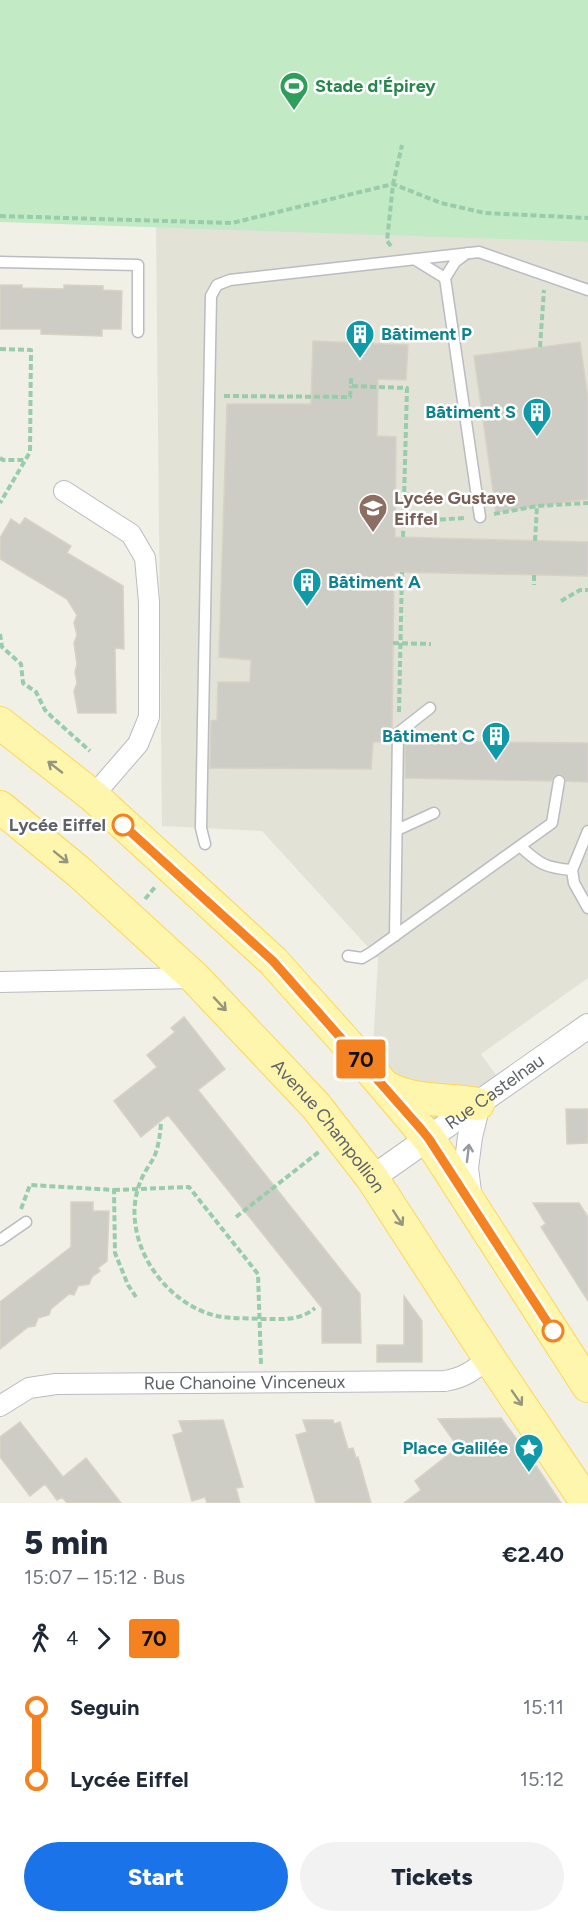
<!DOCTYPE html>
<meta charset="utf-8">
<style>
body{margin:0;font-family:Figtree,sans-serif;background:#f2f2f3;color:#1f2937;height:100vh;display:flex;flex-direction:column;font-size:22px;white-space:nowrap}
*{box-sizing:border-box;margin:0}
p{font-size:20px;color:#747a83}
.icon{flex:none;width:33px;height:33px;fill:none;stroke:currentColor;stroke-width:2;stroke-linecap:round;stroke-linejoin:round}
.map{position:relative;height:1503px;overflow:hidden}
.drawer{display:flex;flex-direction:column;background:#fff;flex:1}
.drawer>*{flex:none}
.badge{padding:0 12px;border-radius:4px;font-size:21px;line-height:39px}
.map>.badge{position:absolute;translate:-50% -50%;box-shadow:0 0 0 3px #fff}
.legs{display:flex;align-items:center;gap:9px;height:66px;padding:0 24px;font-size:20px}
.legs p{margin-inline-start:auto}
.head{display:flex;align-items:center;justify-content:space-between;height:102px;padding:0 24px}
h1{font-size:33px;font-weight:800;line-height:45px}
.cta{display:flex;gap:12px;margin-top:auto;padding:12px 24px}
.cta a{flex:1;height:69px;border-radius:36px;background:#1a73e8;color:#fff;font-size:24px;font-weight:800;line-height:69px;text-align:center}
.cta a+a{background:#f2f2f3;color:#1f2937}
ul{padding:0 24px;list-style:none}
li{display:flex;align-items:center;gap:21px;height:72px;font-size:22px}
li i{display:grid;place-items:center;width:9px;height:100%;margin:0 8px;background:currentColor}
li i::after{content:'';width:15px;height:15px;margin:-8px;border:4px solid;border-radius:50%;background:#fff}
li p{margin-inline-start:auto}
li:first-child i{background:linear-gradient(#0000 50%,currentColor 0)}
li:last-child i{background:linear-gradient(currentColor 50%,#0000 0)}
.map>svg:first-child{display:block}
.education{fill:#e3e2d7}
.green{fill:#c2eac4}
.building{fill:#cecdc5;stroke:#d7d2c4;stroke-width:1.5}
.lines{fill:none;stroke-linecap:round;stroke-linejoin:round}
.service-casing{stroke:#b9bcc1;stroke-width:13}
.minor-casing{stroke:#b9bcc1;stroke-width:22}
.tertiary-casing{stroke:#b9bcc1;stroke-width:26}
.primary-casing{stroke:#fdd754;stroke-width:34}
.path{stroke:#99ccab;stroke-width:4;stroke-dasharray:6 3;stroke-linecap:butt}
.service{stroke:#fff;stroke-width:10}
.minor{stroke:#fff;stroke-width:20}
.tertiary{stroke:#fff;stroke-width:24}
.primary{stroke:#fff6ae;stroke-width:32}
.oneway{stroke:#969680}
.oneway2{stroke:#96999d}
.line-1-casing{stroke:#fff;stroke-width:14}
.line-1{stroke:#f58220;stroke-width:9}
.stop-1-dot{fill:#fff;stroke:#f58220;stroke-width:3}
.labels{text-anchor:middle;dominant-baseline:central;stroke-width:5;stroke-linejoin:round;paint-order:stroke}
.leisure-label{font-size:18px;font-weight:bold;fill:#27864d;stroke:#fff;text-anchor:start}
.culture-label{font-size:18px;font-weight:bold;fill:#0d838f;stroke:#fff;text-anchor:end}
.education-label{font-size:18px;font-weight:bold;fill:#785e54;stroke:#fff;text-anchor:start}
.stop-label{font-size:18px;font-weight:bold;fill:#5e6268;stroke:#fff;text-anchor:end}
.street-label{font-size:18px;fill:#5e6268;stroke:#fff}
</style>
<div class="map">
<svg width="588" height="1503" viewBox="0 0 588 1503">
<rect width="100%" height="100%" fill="#f1f0e7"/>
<path class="education" d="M156 226 588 242V978L481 1054 504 1086 429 1139 368 1067 373 1048 378 958 262 831 162 826Z"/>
<path class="green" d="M0 0H588V242L0 222Z"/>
<path class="building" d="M0 285H22V288L64 289V285L103 286V290L122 291 121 329H102V336L41 334V329H0Z
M313 341 408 345 406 380 378 379 377 436 396 437 395 537 588 542V576L394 572 392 729 390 742H373L371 769 210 768 211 721 217 720 218 682H250L251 660 219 657 227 404H311Z
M580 342 588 399V499L496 512 474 356Z
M25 518 71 546 67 553 123 586 124 649 115 648 116 713H78L74 691 77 683 75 672 77 664 74 643 77 635 74 623 77 615 67 599 0 559V538L11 519 20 525Z
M405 741 588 743V782L566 781 564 776 560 774 554 776 551 781 405 778Z
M184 1017 225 1069 198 1090 360 1294 361 1343H322V1308L168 1115 141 1137 114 1101 157 1067 147 1055 175 1032 171 1028Z
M566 1109H588V1143L567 1144Z
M71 1202H93V1211H109L107 1261 98 1268 100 1271 92 1277 89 1284 78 1286 74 1295 69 1294 51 1309 49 1315 38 1318 35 1326 28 1327 0 1349V1302L71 1247Z
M533 1203H579L588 1217V1301L541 1227 546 1224Z
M404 1296 422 1321V1362H377V1345H404Z
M501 1418 531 1458 561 1503H404L421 1490 415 1481 458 1447 438 1419Z
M223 1420 243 1487 236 1488 240 1503H207L205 1497 192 1501 173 1435 183 1432 179 1421Z
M303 1420H333L334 1424 340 1422 348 1449 353 1448 356 1458 358 1457 371 1503H316L296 1435 307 1432Z
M20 1422 63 1477 86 1458 121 1503H67L62 1497 57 1500 45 1484 30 1496 0 1457V1437Z"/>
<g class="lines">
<g class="service-casing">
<path id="service" d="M467 253 455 262 445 278 480 517
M414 259 445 278
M0 262 138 265V332
M397 830 434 813
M205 844 201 828 211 296 217 285 230 280 479 252 588 290
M520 846C539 864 546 868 572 870L574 883 588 908
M572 870 588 831
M395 936 398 733 430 708
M348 956 362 958 372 952 552 823 559 781
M0 1240 26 1222"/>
</g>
<g class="minor-casing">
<g id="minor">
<path d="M64 491 131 534 145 558 149 602V717L138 744 93 796"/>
<path d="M0 982 195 978"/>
<path id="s1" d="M0 1406 29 1388 56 1384 445 1381C464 1378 474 1370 489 1358"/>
</g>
</g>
<g class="tertiary-casing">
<g id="tertiary">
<path id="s2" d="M372 1178 588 1026"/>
<path d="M470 1200 466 1168 470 1137 478 1104"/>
</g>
</g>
<g class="primary-casing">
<g id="primary">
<path d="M0 723 93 796 273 961 368 1067 429 1139 588 1386"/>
<path id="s3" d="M0 807 79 872 195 978 316 1106 372 1178 489 1358 587 1503"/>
<path d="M386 1087C416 1103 446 1098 478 1104"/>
</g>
</g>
<path class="path" d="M0 216 232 223 393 184 441 203 485 213 588 218
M391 246 387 241 393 184 402 145
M540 347 544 290
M0 349 31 350 30 452 0 503
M351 378V386L407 388 403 537
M224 396 350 397 351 386
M0 458 3 460H26
M494 514 537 506 588 503
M395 522 466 518
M535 541 537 506
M534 575V585
M561 601 580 590H588
M0 634 2 647 21 664 23 683 36 692 45 710 52 717 90 751
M393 643 431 644
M399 712 402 572
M145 899 156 886
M161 1124C160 1134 159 1143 156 1152 154 1159 149 1165 145 1172 137 1186 133 1204 135 1221 139 1264 174 1306 217 1316 231 1319 248 1318 263 1319 282 1319 300 1321 315 1308
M114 1190 189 1187 258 1274 261 1364
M21 1209 30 1185 114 1190 115 1253 128 1285 136 1297
M236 1217 320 1151"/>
<use href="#service" class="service"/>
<use href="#minor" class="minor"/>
<use href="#tertiary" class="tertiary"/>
<use href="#primary" class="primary"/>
</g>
<defs><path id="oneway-shaft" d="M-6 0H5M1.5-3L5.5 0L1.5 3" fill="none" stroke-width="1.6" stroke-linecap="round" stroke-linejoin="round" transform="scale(1.5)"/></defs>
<g class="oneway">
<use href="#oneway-shaft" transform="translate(55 767) rotate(-142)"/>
<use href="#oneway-shaft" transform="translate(61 857) rotate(39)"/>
<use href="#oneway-shaft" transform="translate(220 1004) rotate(47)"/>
<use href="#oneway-shaft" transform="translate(398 1218) rotate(57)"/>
<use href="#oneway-shaft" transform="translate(517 1398) rotate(55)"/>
</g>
<use class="oneway2" href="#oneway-shaft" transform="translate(468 1153) rotate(-83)"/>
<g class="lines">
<g class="line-1-casing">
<path id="line-1" d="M123 825 273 961 421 1129 429 1139 553 1331"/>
</g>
<use href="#line-1" class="line-1"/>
</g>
<defs>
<g id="stadium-pin" transform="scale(1.5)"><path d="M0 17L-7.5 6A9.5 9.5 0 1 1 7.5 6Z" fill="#2e9e5b" stroke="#fff"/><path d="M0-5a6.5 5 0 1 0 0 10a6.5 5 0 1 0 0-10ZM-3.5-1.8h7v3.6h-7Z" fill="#fff"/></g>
<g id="building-pin" transform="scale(1.5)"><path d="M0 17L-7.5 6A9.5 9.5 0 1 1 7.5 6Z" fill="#0f9aa8" stroke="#fff"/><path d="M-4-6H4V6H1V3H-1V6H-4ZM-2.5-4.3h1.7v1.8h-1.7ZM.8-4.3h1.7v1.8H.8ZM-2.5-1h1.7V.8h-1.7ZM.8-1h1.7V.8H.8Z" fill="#fff"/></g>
<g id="school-pin" transform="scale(1.5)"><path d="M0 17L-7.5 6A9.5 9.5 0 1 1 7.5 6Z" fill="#8d6e63" stroke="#fff"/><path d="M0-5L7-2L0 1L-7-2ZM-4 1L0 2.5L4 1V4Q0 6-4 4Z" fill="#fff"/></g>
<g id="sight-pin" transform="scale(1.5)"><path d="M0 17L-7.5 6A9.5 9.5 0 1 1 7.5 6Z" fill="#0f9aa8" stroke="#fff"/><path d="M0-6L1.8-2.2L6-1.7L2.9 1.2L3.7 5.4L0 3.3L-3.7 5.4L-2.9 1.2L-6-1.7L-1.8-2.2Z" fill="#fff"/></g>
</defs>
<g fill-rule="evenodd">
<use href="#stadium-pin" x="294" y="86"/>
<use href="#building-pin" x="360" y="334"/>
<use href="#building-pin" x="537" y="412"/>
<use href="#school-pin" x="373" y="508"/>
<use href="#building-pin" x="307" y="582"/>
<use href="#building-pin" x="496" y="736"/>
<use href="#sight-pin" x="529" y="1448"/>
</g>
<g class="stop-1-dot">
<circle cx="123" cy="825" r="10"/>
<circle cx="553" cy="1331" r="10"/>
</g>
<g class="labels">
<g class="leisure-label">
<text x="315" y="86">Stade d'Épirey</text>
</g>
<g class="culture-label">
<text x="381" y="334" text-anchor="start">Bâtiment P</text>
<text x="516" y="412">Bâtiment S</text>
<text x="328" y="582" text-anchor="start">Bâtiment A</text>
<text x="475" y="736">Bâtiment C</text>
<text x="508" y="1448">Place Galilée</text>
</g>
<g class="education-label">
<text x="394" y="498">Lycée Gustave<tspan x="394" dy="21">Eiffel</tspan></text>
</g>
<g class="stop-label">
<text x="106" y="825">Lycée Eiffel</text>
</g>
<g class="street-label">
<text stroke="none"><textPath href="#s2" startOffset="150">Rue Castelnau</textPath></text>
<text stroke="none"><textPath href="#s3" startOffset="459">Avenue Champollion</textPath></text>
<text stroke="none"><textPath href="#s1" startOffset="250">Rue Chanoine Vinceneux</textPath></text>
</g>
</g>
</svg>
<b class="badge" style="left:361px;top:1059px;background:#f58220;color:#111">70</b>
</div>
<section class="drawer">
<div class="head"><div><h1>5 min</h1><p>15:07 – 15:12 · Bus</p></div><b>€2.40</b></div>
<div class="legs"><svg class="icon" aria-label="walk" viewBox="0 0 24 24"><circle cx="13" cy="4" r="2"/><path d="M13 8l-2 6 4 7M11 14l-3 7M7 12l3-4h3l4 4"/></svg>4<svg class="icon" aria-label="forward" viewBox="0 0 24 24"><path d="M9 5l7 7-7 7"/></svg><b class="badge" style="background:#f58220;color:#111">70</b></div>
<ul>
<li><i style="color:#f58220"></i><b>Seguin</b><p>15:11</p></li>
<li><i style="color:#f58220"></i><b>Lycée Eiffel</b><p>15:12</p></li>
</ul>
<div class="cta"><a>Start</a><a>Tickets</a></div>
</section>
